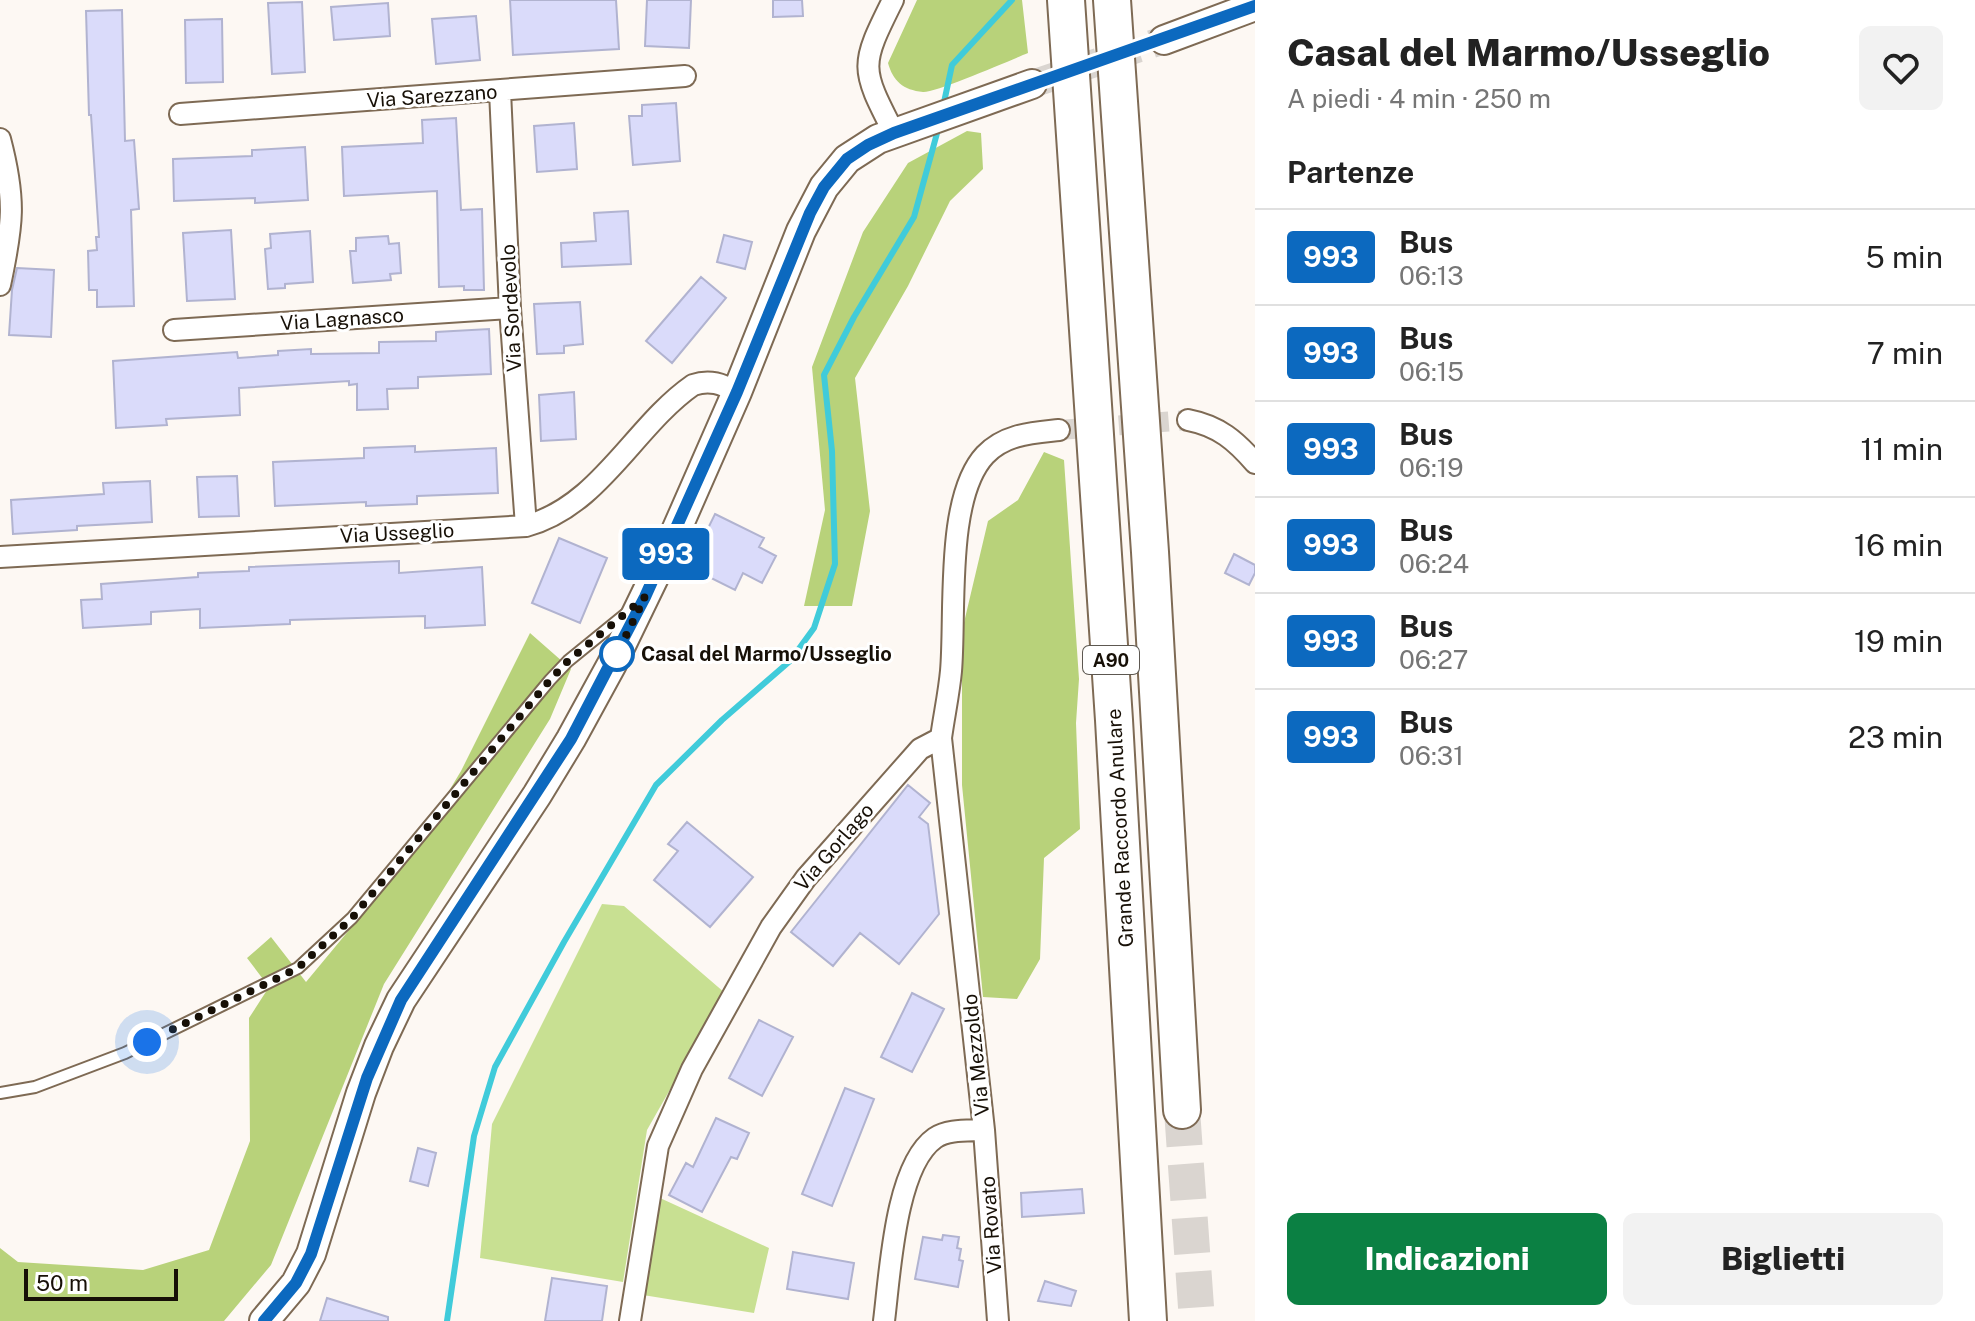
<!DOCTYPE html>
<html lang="it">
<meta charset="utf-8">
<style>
body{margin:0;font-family:"Public Sans",sans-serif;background:#f2f2f2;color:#222;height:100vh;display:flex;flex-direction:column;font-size:30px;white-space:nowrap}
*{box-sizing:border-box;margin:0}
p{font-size:26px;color:#767676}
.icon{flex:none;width:44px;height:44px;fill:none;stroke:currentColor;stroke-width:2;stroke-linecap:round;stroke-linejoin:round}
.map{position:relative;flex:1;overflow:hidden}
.sheet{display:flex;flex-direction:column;background:#fff;width:720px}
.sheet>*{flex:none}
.badge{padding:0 16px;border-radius:6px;font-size:28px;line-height:52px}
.scale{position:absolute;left:24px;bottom:20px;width:154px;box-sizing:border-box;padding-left:8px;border:4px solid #171007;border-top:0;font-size:22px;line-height:28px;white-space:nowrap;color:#171007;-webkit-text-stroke:6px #fff;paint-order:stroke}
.you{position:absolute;width:40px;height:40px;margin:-20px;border:6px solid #fff;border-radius:50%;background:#1a73e8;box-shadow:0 0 0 12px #1a73e833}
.map>.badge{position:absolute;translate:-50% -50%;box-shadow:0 0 0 4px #fff}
h2{padding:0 32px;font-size:30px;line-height:72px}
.round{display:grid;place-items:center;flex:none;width:84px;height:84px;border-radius:12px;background:#f2f2f2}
.summary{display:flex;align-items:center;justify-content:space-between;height:136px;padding:0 32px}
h1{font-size:38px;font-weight:800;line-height:60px}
.button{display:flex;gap:16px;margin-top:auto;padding:16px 32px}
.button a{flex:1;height:92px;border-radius:12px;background:#0b8043;color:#fff;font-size:32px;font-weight:800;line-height:92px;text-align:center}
.button a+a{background:#f2f2f2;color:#222}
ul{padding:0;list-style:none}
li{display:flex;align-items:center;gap:24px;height:96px;padding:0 32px;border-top:2px solid #e0e0e0}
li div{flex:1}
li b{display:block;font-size:30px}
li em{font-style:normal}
li .badge{min-width:88px;font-weight:700;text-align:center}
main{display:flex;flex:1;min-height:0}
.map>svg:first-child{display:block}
.green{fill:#c8e092}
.forest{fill:#b8d27a}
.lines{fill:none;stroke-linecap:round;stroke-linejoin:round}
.stream{stroke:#40cbda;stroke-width:6}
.building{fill:#dadbfa;stroke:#b1b3d0;stroke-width:2}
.minor-tunnel{stroke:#dad5d0;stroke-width:20;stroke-dasharray:20 10;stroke-linecap:butt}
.secondary-tunnel{stroke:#dad5d0;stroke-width:28;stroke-dasharray:28 14;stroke-linecap:butt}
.motorway-tunnel{stroke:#dad5d0;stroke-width:36;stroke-dasharray:36 18;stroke-linecap:butt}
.service-casing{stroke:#7e6a54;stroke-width:14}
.minor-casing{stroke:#7e6a54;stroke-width:24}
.secondary-casing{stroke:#7e6a54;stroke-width:32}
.motorway-casing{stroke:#7e6a54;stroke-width:40}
.service{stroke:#fff;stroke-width:10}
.minor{stroke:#fff;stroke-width:20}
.secondary{stroke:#fff;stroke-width:28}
.motorway{stroke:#fff;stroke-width:36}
.line-casing{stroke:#fff;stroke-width:18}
.line{stroke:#0c69bf;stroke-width:12}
.walk{stroke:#171007;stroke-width:8;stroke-dasharray:0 14.4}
.stop-dot{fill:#fff;stroke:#0c69bf;stroke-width:4}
.labels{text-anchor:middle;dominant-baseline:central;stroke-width:6;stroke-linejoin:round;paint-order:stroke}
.shield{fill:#fff;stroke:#5d5851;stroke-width:2}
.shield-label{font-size:18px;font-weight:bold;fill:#171007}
.street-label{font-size:20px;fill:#171007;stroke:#fff}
.stop-label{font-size:20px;font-weight:bold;fill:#171007;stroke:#fff;text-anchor:start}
</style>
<main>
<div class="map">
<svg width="1255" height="1321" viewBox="0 0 1255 1321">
<rect width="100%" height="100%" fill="#fdf8f3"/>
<path class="green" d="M602 904 624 906 725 993 647 1130 623 1282 480 1258 492 1124Z
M660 1198 769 1248 754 1313 643 1295Z"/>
<path class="forest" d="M917 0H1022L1028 53C1011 60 935 93 923 92 903 90 893 81 888 63Z
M967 131 981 133 983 169 950 201 908 286 855 378 870 511 852 606H804L825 510 812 367 863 232 908 163Z
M1044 452 1064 460 1079 679 1076 723 1080 829 1044 858 1040 959 1017 999 983 997 962 785V631L988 521 1018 500Z
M530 633 571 669 550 719 384 984 271 1265 224 1321H0V1248L18 1262 143 1270 209 1250 250 1141 249 1018 269 987 247 958 271 937 306 982 408 859 461 771Z"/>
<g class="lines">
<path class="stream" d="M943 107 952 65 1012 0
M447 1321 474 1136 495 1067 564 942 656 785 722 720 790 661 814 628 835 564 832 451 824 375 854 317 914 217 939 126"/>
</g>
<path class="building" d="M510 0H616L619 49 513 55Z
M647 0H691L689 48 645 46Z
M773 0H802L803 16 773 17Z
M302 2 305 72 272 74 268 3Z
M388 3 390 36 334 40 331 7Z
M122 10 125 141 134 140 139 209 131 210 134 306 97 307V290H89L88 251 97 250 96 237H99L91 115H89L86 11Z
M476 16 480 60 436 64 432 19Z
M222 19 223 82 186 83 185 20Z
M676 103 680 161 633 165 629 116H642V105Z
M456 118 461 210 482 209 484 290H464V286L439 287 437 191 344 196 342 147 423 143 422 120Z
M574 123 577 169 537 172 534 126Z
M305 147 308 200 255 203V198L174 201 173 159 252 156V150Z
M628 211 631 264 562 267 561 243 596 241 594 213Z
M231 230 235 299 187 301 183 233Z
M310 231 313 282 285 284V288L268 289 265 249 271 248 270 234Z
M724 235 752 242 745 269 717 262Z
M388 236 389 244 399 243 401 273 390 274 391 280 353 283 350 251H356V238Z
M17 268 54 270 51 337 9 335 12 290Z
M701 277 726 298 672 363 646 341Z
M580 302 583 344 564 346V353L537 354 534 304Z
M489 329 491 374 418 377V388L387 389 388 409 357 410V384L349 385V381L239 388 240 415 166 419 167 425 116 428 113 361 237 352 238 358 278 355V351L311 349V354L379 353V342L436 341V332Z
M574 392 576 439 541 441 539 395Z
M415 446V452L496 448 498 493 417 496V504L366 506V502L275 506 273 462 364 458V448Z
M237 476 239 516 199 517 197 477Z
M150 481 152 522 77 526V530L13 534 11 500 104 494 103 483Z
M715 514 764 538 759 547 776 556 762 583 743 573 735 590 689 567Z
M559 538 607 558 580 623 532 603Z
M1234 554 1255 565V573L1249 585 1225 573Z
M399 561V573L482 567 485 625 425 628V616L290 620V624L200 628V609L151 612V624L83 628 81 600 102 599 101 584 198 577V573L249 571V567Z
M908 785 930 803 919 817 928 824 939 914 899 964 860 933 833 966 791 932Z
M687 822 753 877 710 927 654 880 678 851 668 844Z
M912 993 944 1009 912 1072 881 1057Z
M759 1020 793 1037 762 1096 729 1078Z
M845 1088 874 1099 832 1206 802 1194Z
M716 1118 749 1133 737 1159 731 1157 702 1212 669 1195 686 1163 693 1167Z
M418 1148 436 1153 428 1186 410 1181Z
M1082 1189 1084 1213 1022 1217 1021 1193Z
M943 1235 959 1237 957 1248 961 1249 959 1260 963 1261 958 1287 915 1279 923 1237 942 1240Z
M793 1252 854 1263 848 1299 787 1289Z
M552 1278 607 1286 602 1321H545Z
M1045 1281 1076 1291 1071 1306 1038 1301Z
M327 1298 388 1317V1321H320Z"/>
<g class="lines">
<path class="minor-tunnel" d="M1059 430 1188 420"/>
<path class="secondary-tunnel" d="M1032 84 1164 40"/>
<path class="motorway-tunnel" d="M1182 1110 1197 1321"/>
<g class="service-casing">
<path id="service" d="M0 1093 35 1087 125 1053 298 968 352 918 550 680 568 661 627 613"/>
</g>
<g class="minor-casing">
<path id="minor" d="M893 0C860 66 860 67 894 133
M500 91 510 308 526 526
M180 114 685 76
M0 139C16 200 13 224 0 285
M174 330 510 308
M1188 420C1219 426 1236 441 1255 463
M0 557 526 526C600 506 634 426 693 385 710 379 722 384 737 392
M984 1130 998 1321
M630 1321 658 1146 692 1069 771 927 806 878 920 749 941 738C944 716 949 693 951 671 956 613 945 498 985 455 1005 434 1032 433 1059 430
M884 1321C890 1274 895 1166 935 1138 948 1129 969 1131 984 1130L941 738"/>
</g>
<g class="secondary-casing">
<path id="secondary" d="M1164 40 1255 6
M264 1321 296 1283 311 1254 361 1093 379 1046 401 1000 537 795 571 739 612 664 672 540 737 392 801 231 824 187 847 159 878 139 1032 84"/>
</g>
<g class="motorway-casing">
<path id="motorway" d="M1066 0 1114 720 1148 1321
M1112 0 1150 552 1182 1110"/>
</g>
<use href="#service" class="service"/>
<use href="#minor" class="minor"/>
<use href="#secondary" class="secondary"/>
<use href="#motorway" class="motorway"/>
</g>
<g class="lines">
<g class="line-casing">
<path id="line" d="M264 1321 296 1283 311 1254 367 1078 401 1000 571 739 645 597 737 392 810 213 824 187 847 159 868 145 894 133 1255 6"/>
</g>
<use href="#line" class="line"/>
<path class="walk" d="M147 1042 298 968 352 918 550 680 568 661 645 597 612 664 617 654"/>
</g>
<circle class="stop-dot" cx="617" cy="654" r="16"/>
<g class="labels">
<rect class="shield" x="1083" y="646" width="56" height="28" rx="6"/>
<g class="shield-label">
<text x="1111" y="660">A90</text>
</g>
<g class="street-label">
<text transform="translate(432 96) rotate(-4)">Via Sarezzano</text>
<text transform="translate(511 308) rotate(-93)">Via Sordevolo</text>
<text transform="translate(342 319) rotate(-4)">Via Lagnasco</text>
<text transform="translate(397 533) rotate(-3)">Via Usseglio</text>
<text transform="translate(1120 828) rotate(-93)">Grande Raccordo Anulare</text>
<text transform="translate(834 847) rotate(-49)">Via Gorlago</text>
<text transform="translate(976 1055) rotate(-96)">Via Mezzoldo</text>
<text transform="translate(991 1225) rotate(-94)">Via Rovato</text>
</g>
<g class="stop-label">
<text x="641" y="654">Casal del Marmo/Usseglio</text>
</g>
</g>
</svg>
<div class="scale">50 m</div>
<div class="you" style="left:147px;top:1042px"></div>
<b class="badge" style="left:666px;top:554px;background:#0c69bf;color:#fff">993</b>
</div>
<section class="sheet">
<div class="summary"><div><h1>Casal del Marmo/Usseglio</h1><p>A piedi · 4 min · 250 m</p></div><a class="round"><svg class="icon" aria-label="heart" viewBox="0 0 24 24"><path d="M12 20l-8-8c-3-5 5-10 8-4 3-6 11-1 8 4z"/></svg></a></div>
<h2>Partenze</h2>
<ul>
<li><span class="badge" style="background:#0c69bf;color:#fff">993</span><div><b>Bus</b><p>06:13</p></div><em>5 min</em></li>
<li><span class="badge" style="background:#0c69bf;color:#fff">993</span><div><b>Bus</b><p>06:15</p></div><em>7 min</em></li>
<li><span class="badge" style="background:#0c69bf;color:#fff">993</span><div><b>Bus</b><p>06:19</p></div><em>11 min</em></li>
<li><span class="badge" style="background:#0c69bf;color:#fff">993</span><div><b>Bus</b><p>06:24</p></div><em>16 min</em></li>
<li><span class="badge" style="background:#0c69bf;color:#fff">993</span><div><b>Bus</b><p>06:27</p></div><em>19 min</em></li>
<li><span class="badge" style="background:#0c69bf;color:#fff">993</span><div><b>Bus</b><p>06:31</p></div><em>23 min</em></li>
</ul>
<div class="button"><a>Indicazioni</a><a>Biglietti</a></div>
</section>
</main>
